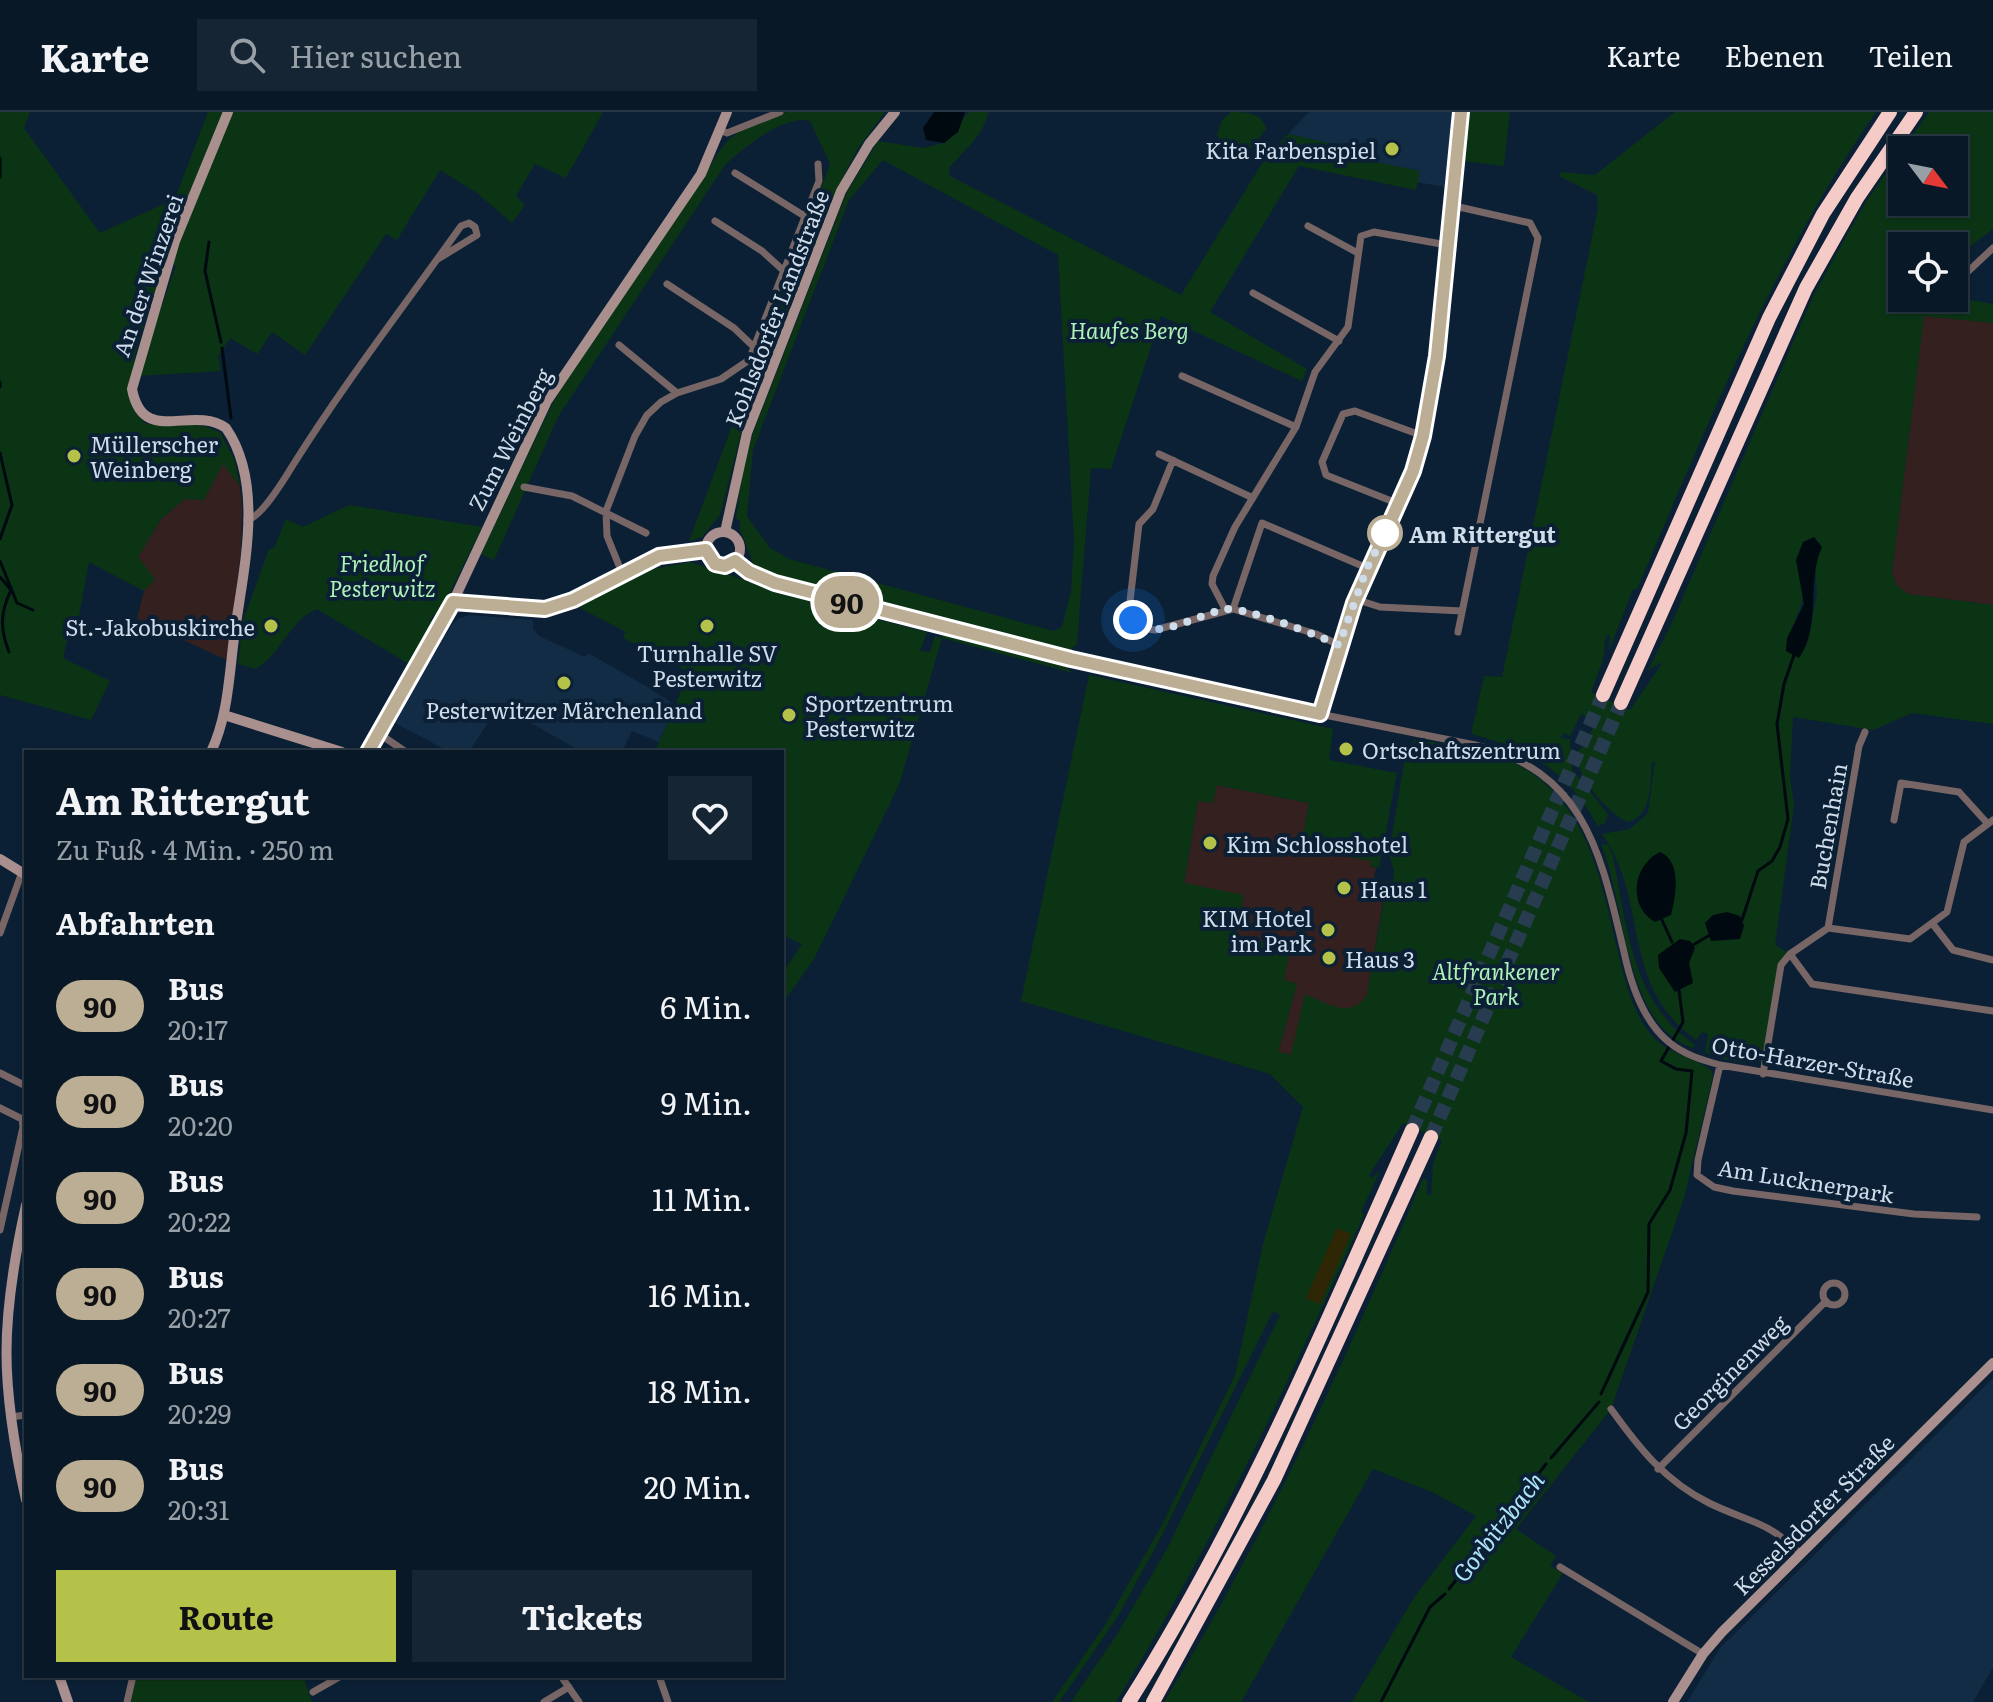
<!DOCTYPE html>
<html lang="de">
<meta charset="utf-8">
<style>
body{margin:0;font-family:Literata,serif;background:#162533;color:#f1f3f6;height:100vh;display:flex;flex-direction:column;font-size:30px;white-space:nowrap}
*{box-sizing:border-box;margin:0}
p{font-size:26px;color:#98a0a7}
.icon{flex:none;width:44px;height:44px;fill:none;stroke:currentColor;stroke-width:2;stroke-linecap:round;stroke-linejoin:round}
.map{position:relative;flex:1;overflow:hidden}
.drawer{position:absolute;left:24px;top:638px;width:760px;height:928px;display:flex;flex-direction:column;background:#081827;border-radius:0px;box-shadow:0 2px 6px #0004,0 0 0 2px #293744}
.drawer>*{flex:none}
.badge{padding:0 16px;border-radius:26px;font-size:28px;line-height:52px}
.needle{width:52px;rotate:122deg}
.controls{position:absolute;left:1888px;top:24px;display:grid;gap:16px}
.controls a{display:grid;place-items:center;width:80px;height:80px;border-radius:0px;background:#081827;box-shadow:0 2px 6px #0004,0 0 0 2px #293744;font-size:40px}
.you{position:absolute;width:40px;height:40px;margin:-20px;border:6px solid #fff;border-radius:50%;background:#1a73e8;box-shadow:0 0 0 12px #1a73e833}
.map>.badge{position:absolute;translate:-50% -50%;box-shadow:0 0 0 4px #fff}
h2{padding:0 32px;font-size:30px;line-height:72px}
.round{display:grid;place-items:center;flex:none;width:84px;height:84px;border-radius:0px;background:#162533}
.head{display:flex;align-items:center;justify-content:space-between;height:136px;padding:0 32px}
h1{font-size:38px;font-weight:700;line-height:60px}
.button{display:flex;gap:16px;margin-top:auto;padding:16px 32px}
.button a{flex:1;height:92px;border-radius:0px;background:#b5c24a;color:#111;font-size:32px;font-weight:700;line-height:92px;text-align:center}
.button a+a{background:#162533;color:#f1f3f6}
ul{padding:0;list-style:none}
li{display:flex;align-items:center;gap:24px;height:96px;padding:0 32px}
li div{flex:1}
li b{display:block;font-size:30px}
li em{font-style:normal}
li .badge{min-width:88px;font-weight:700;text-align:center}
header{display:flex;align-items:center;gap:48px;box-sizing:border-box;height:112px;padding:0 40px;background:#081827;border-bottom:2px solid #293744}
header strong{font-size:38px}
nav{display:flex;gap:44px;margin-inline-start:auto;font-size:28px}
.search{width:560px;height:72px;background:#162533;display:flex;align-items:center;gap:20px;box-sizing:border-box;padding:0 28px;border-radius:0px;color:#98a0a7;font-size:30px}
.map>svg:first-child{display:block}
.commercial{fill:#33201f}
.built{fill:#122c45}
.green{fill:#0b3415;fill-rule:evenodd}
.sand{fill:#2e2604}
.water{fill:#000910}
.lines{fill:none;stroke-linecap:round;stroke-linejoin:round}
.stream{stroke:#000910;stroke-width:3}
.highway-tunnel{stroke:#283c4f;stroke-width:14;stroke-dasharray:14 7;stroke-linecap:butt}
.street{stroke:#776665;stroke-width:7}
.secondary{stroke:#a98f8d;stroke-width:10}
.highway{stroke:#f5cbc8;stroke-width:14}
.line-casing{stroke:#fff;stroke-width:18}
.line{stroke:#bcae94;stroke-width:12}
.walk{stroke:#cfdcea;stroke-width:8;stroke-dasharray:0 14.4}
.poi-dot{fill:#b5c24a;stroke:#0b2034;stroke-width:3}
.stop-dot{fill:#fff;stroke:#bcae94;stroke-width:4}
.labels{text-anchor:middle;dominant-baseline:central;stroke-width:8;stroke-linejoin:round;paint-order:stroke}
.poi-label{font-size:22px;fill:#cfdcea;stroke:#0b2034;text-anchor:start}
.street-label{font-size:22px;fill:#cfdcea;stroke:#0b2034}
.park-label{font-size:22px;font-style:italic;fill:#aff1b8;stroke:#0b2034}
.stop-label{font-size:22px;font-weight:bold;fill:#cfdcea;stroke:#0b2034;text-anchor:start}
.water-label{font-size:24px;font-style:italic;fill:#b0e4fa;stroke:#0b2034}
</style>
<header>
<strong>Karte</strong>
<div class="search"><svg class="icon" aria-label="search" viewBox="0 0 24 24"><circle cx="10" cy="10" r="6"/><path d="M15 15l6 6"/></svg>Hier suchen</div>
<nav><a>Karte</a><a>Ebenen</a><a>Teilen</a></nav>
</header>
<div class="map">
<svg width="1993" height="1590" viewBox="0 0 1993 1590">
<rect width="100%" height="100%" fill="#0b2034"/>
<path class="commercial" d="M1924 203 1993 211V493L1908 482 1896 473 1892 460Z
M223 351 240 374 242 396 241 439 227 548 137 507 144 479 154 467 138 445 161 407 184 387 204 388Z
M1216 673 1309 691 1301 736 1372 749 1371 754 1376 756 1374 766 1386 771 1367 883 1361 892 1353 897 1299 915 1291 943 1278 940 1297 872 1284 868 1255 829 1254 836 1233 833 1184 772 1198 688Z"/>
<path class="built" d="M1309 0H1453L1444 75 1417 70 1419 59 1336 42 1337 33 1288 22Z
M469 503 533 508V517L539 524 585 545 588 541 646 574 675 593 659 630 632 619 622 640H582L499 593 469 640H450L393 610 452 513 459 506Z
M1993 1266V1555L1973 1590H1687L1720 1536Z"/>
<path class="green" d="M0 0H30L24 16 100 121 175 87 208 0H603L566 66 535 52 516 84 525 93 512 111 477 81 440 58 397 128 386 122 305 243 272 220 257 242 230 226 218 244 221 259 137 264 176 154 167 149C156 189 107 281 146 312L201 313 220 320 235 349 240 374 223 352 204 388 184 387 161 407 138 445 155 467 144 479 89 450 79 504 69 520 63 546 110 569 91 608 0 583Z
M787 0H885L857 38 828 94 744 310 720 403 702 425 689 429 830 52 810 9C785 2 743 36 725 53L558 305 494 448 481 442 552 292 584 238 704 66C728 18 738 19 787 0Z
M969 0H988C985 22 963 40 949 56L950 64 1181 183 1266 45 1288 22 1338 33 1337 42 1420 59 1416 78 1299 54 1210 200 1307 257 1302 269 1161 204 1111 357 1091 356 1077 532 1067 541 821 479 756 459 740 417V408L736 407 743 355 753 321 847 80 878 29 923 36 944 31ZM883 48 1058 143 1074 430 1071 479 1062 515 1054 519 789 447 770 436 747 404 753 338 849 88Z
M1231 0C1246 0 1262 0 1266 17L1247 41 1231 39 1217 23 1222 8Z
M1468 0H1510L1504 54 1463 49Z
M1675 0H1876C1774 146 1706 316 1637 477H1633L1609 539 1610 523H1606L1603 548 1591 580 1630 598 1663 550 1648 558 1671 513 1813 184 1865 91 1929 0H1993V117L1954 147V134H1902V186L1954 185 1993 192V211L1924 204 1892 460 1896 473 1908 482 1993 493V612L1912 601 1873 618 1793 605 1790 666 1794 694 1775 833 1787 840 1778 853 1762 949C1742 954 1723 947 1705 940L1708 922 1702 920 1696 928C1619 872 1650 789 1602 722L1630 717 1648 701 1655 650H1652C1650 671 1653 703 1628 710 1609 703 1575 663 1576 641L1585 633 1596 609 1581 602 1570 624 1563 621 1561 626 1570 627 1572 658 1608 702 1605 711 1598 714C1566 658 1532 638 1471 622L1484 564 1502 565 1598 96 1597 83 1559 64 1561 60 1595 63ZM1902 38H1954V90H1902ZM1822 435 1815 450 1817 482 1806 536 1796 505C1808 485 1802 469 1796 448Z
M349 393 482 415 439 503H433L430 509 433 513 409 552 317 497C289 509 282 541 256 557L238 552 243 509 269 437 274 436 286 407 303 415Z
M690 450 814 491 927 520 920 539 930 540 935 524 942 526 944 519 1058 548 1073 561 942 526 899 673 814 847 782 892V862L802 832 782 823V640H655L689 560 623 526 626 520 576 494 643 459Z
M1089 563 1333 617 1329 648 1397 661 1379 756 1370 754 1371 749 1301 736 1309 691 1217 673 1213 691 1198 689 1184 771 1244 783 1234 833 1253 836 1255 828 1290 836 1284 868 1297 872 1278 940 1291 943 1305 882C1322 889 1352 909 1367 883L1387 769 1393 770 1394 759 1389 742 1406 639 1415 627C1439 632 1464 633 1487 640 1581 669 1598 752 1617 836 1624 866 1632 901 1653 925 1669 942 1693 945 1711 958L1713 964 1684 1086 1611 1297 1516 1417 1556 1444 1550 1454 1563 1461 1511 1545 1589 1590H1352L1415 1484 1476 1404 1432 1380 1373 1357 1241 1590H1164C1266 1424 1347 1245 1423 1066L1427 1068V1083H1431L1433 1052 1442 1028 1403 1011 1369 1063 1372 1066 1380 1059 1361 1100 1364 1103C1289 1269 1212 1434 1116 1590H1071L1116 1524 1167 1437 1280 1203 1273 1199 1163 1421 1118 1504 1059 1590H1052L1105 1513 1162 1413 1235 1263 1263 1132 1303 995 1270 962 1021 889Z
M1601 732 1608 733 1613 744C1627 815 1631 889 1695 933L1693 936C1624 915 1625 788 1601 732Z
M134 1564H303L312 1590H129Z"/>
<path class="sand" d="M1337 1116 1351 1122 1320 1192 1306 1186Z"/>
<path class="water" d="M934 0H965L958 20 944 31 926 28 923 16Z
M1814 425 1822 435C1806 469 1822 513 1799 546L1786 539 1787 526 1804 492 1796 448 1803 430Z
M1660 740C1682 749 1676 784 1671 803L1655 810C1627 794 1633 753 1660 740Z
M1727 800 1740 804 1744 814 1740 827 1711 829 1705 811 1713 803Z
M1680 827 1690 829 1695 836 1689 851 1693 871 1675 880 1659 856 1658 843Z"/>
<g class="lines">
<path class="stream" d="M0 46V65
M209 130 205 159 221 230
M222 236 231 306
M0 270V275
M0 341 12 393 0 427
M0 449 17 491 33 498
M0 465 11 478C0 501 0 517 9 540
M1662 808 1672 830
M1742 808 1758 759 1772 749 1780 735 1788 707 1777 612 1784 572 1795 540
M1693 833 1710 823
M1601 1282 1648 1180 1649 1112 1670 1078 1686 1021 1692 959 1676 957 1661 949 1683 910 1679 878
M1551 1346 1599 1290
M1449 1477 1546 1352
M1381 1590 1430 1495 1445 1482"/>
<path class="highway-tunnel" d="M1412 1018 1603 583
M1431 1025 1621 591"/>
<path class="street" d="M720 18 727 21 780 0
M735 61 806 105
M1450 93 1530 111 1538 126 1458 520
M715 109 762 139 785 160
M1308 114 1356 140
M1960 167 1993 136
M667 172 734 216 755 236
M1253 181 1339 229
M619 233 677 281
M1182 264 1296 315
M1159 342 1253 386
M1173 348 1153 397 1139 412 1130 489 1133 508 1141 516 1155 518 1233 497 1316 522 1339 533
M524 375 572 384 646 421
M1399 392 1326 363 1322 350 1343 302 1355 299 1423 324
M247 408C261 406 285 366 293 353 345 270 405 193 461 114L469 111 475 115 477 123 438 147
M735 449 759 466 775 471 980 525 1234 585 1475 633C1587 660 1601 744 1624 840 1631 873 1643 910 1670 931 1685 943 1702 948 1720 953L1993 998
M622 461 607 424 606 399 635 324 647 303 661 290 677 281 721 267 749 248 819 69 818 52
M1355 487 1380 495 1462 499
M1225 497 1212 472 1213 464 1235 415 1296 315 1315 260 1348 215 1361 124 1374 120 1447 133
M1233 497 1262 411 1367 456
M1320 602 1355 487 1413 359 1423 324 1437 244 1461 0
M378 621 406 640
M1894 708 1901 671 1959 680 1988 712
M1932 811 1953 838 1993 848
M1828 816 1859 634 1865 620
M0 821 22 760
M1790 842 1812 872 1993 899
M1720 953 1698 1048 1697 1063 1714 1075 1733 1079 1914 1102 1977 1105
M0 961 26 974
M1763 962 1781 853 1790 842 1828 816 1910 827 1947 800 1964 730 1993 708
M0 996 22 1007 23 1015 0 1118
M1823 1182a11 11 0 1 1 22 0a11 11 0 1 1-22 0Z
M1611 1297C1639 1336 1665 1369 1709 1391 1750 1411 1765 1407 1801 1442
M10 1305 26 1303
M1658 1357 1826 1189
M1560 1455 1703 1542
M561 1564 579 1590
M659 1564 668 1590
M313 1580 341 1564
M127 1590 133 1564
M544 1590 569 1575"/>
<path class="secondary" d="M725 420 747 321 841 79 869 32 895 0
M706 437a17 17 0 1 1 34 0a17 17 0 1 1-34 0Z
M453 490 545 497 573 488 659 444 706 438
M224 603 342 640
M211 640C228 604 229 565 234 526 242 462 266 374 226 316 191 292 143 335 132 277L175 129 228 0
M368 640 453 490 547 289 701 62 727 0
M0 747 26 763
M26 1093C0 1210 0 1271 26 1388
M59 1564 68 1590
M1673 1590 1703 1542 1722 1520 1993 1251"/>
<path class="highway" d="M1603 583 1769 206 1823 102 1890 0
M1621 591 1806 176 1857 86 1916 0
M1129 1590C1243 1410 1326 1212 1412 1018
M1153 1590 1274 1368 1431 1025"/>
</g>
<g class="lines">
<g class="line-casing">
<path id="line" d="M368 640 453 490 545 497 573 488 659 444 706 438 715 452 725 454 735 449 749 460 775 471 1071 547 1320 602 1354 491 1413 359 1423 324 1437 244 1461 0"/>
</g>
<use href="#line" class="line"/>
<path class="walk" d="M1133 508C1156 532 1199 501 1226 497 1245 495 1320 524 1339 533L1367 456 1385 421"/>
</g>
<g class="poi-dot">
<circle cx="1392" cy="37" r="8"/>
<circle cx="74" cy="344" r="8"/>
<circle cx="271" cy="514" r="8"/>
<circle cx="707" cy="514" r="8"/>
<circle cx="564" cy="571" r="8"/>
<circle cx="789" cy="603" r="8"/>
<circle cx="1346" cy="637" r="8"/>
<circle cx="1210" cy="731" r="8"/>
<circle cx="1344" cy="776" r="8"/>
<circle cx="1328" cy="818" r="8"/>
<circle cx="1329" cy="846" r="8"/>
</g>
<circle class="stop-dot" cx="1385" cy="421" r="16"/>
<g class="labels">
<g class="poi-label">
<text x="1376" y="37" text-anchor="end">Kita Farbenspiel</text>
<text x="90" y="331">Müllerscher<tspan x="90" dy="25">Weinberg</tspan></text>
<text x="255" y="514" text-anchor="end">St.-Jakobuskirche</text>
<text x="707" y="540" text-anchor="middle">Turnhalle SV<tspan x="707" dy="25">Pesterwitz</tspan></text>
<text x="805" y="590">Sportzentrum<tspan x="805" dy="25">Pesterwitz</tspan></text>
<text x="564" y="597" text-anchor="middle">Pesterwitzer Märchenland</text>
<text x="1362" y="637">Ortschaftszentrum</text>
<text x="1226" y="731">Kim Schlosshotel</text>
<text x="1360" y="776">Haus 1</text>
<text x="1312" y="805" text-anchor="end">KIM Hotel<tspan x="1312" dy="25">im Park</tspan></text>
<text x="1345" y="846">Haus 3</text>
</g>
<g class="street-label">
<text transform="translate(147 163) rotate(-71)">An der Winzerei</text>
<text transform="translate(776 196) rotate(-69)">Kohlsdorfer Landstraße</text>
<text transform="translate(509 327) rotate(-63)">Zum Weinberg</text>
<text transform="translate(1827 714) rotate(-80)">Buchenhain</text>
<text transform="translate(1813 949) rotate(10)">Otto-Harzer-Straße</text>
<text transform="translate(1806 1068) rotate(9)">Am Lucknerpark</text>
<text transform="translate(1729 1260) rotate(-45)">Georginenweg</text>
<text transform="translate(1813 1402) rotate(-45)">Kesselsdorfer Straße</text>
</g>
<g class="park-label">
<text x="1129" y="217">Haufes Berg</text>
<text x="382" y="450">Friedhof<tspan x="382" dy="25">Pesterwitz</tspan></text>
<text x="1496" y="858">Altfrankener<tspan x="1496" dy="25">Park</tspan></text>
</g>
<g class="stop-label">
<text x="1409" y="421">Am Rittergut</text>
</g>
<g class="water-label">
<text transform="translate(1497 1414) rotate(-52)">Gorbitzbach</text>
</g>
</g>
</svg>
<div class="controls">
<a><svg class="needle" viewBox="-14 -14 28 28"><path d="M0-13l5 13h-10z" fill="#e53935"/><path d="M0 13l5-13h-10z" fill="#98a0a7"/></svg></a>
<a><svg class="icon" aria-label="locate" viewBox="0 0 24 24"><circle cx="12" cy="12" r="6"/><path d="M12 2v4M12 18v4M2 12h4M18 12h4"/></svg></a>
</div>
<div class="you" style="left:1133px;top:508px"></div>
<b class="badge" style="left:847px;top:490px;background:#bcae94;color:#111">90</b>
<section class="drawer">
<div class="head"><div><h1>Am Rittergut</h1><p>Zu Fuß · 4 Min. · 250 m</p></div><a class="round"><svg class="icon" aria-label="heart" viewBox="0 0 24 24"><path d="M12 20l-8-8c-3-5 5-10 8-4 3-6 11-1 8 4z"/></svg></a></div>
<h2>Abfahrten</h2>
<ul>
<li><span class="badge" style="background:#bcae94;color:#111">90</span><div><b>Bus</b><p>20:17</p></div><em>6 Min.</em></li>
<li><span class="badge" style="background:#bcae94;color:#111">90</span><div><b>Bus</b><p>20:20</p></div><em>9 Min.</em></li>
<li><span class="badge" style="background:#bcae94;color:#111">90</span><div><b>Bus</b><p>20:22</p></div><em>11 Min.</em></li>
<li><span class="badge" style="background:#bcae94;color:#111">90</span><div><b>Bus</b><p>20:27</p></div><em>16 Min.</em></li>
<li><span class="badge" style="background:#bcae94;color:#111">90</span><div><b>Bus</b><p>20:29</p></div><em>18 Min.</em></li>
<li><span class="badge" style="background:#bcae94;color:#111">90</span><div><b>Bus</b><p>20:31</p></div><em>20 Min.</em></li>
</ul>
<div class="button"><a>Route</a><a>Tickets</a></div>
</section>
</div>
